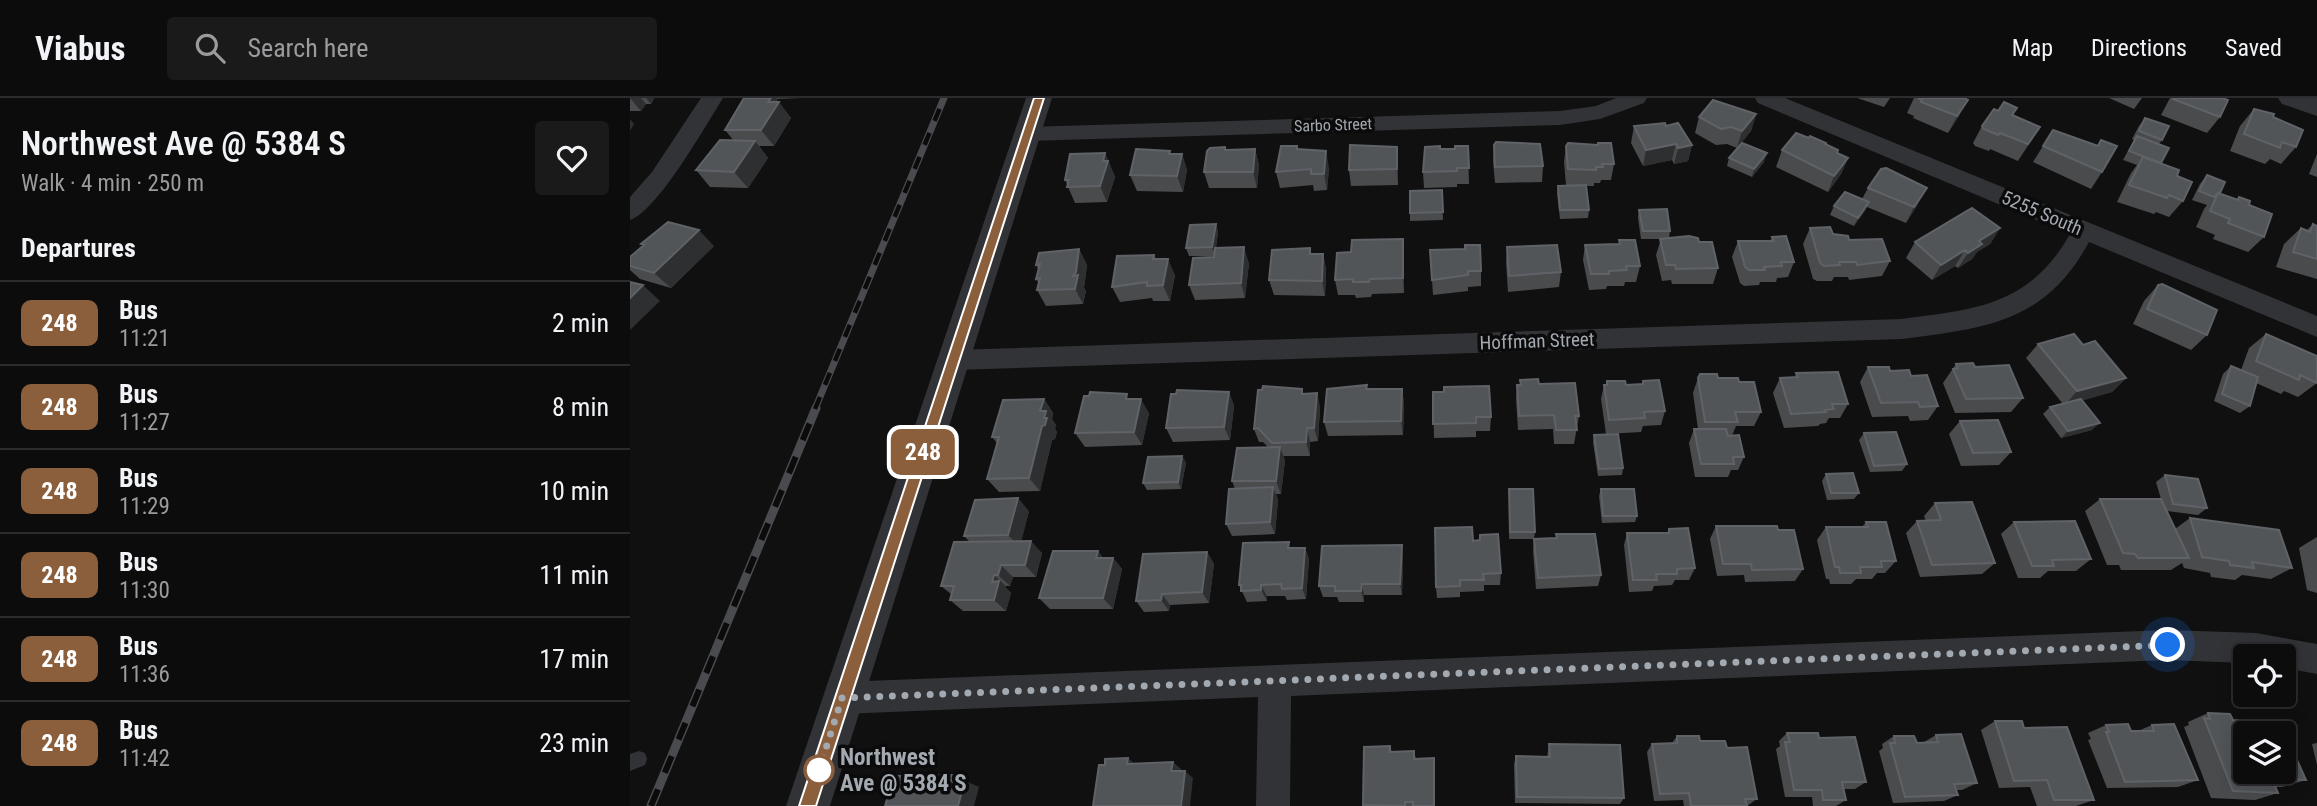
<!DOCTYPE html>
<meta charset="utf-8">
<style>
body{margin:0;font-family:"Roboto Condensed",sans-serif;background:#1a1a1b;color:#f1f3f6;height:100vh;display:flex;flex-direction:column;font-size:26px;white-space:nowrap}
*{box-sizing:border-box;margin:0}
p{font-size:23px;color:#9a9b9d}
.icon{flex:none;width:38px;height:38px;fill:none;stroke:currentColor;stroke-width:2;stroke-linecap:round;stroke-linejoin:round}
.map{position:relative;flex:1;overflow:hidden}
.panel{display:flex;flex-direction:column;background:#0c0c0d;width:630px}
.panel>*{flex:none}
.badge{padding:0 14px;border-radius:10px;font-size:24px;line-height:46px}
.buttons{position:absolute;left:1603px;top:546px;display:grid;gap:14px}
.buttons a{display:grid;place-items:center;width:63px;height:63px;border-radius:7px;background:#0c0c0d;box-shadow:0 4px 18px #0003,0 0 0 2px #2c2c2e;font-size:35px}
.you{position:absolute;width:35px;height:35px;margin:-18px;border:5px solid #fff;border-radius:50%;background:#1a73e8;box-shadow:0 0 0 10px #1a73e833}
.map>.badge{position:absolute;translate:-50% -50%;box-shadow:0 0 0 4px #fff}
h2{padding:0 21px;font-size:26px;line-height:63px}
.round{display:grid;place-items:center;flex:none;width:74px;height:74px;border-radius:7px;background:#1a1a1b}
.headline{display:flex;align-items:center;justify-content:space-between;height:119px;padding:0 21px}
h1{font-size:33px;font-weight:600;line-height:52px}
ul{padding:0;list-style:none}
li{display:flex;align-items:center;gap:21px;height:84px;padding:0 21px;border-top:2px solid #2c2c2e}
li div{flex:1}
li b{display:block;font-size:26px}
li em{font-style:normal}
li .badge{min-width:77px;font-weight:700;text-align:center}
header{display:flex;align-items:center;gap:42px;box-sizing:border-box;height:98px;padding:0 35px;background:#0c0c0d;border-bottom:2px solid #2c2c2e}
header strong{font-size:33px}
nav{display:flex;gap:38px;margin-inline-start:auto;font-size:24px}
.search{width:490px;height:63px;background:#1a1a1b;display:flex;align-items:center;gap:18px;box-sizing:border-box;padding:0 24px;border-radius:7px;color:#9a9b9d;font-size:26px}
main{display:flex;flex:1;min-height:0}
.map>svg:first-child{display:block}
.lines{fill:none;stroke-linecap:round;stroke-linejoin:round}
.service{fill:#323336;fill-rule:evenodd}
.minor{fill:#323336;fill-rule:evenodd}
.tertiary{fill:#323336;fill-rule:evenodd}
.rail-far1-casing{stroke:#494b4f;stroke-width:7}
.rail-casing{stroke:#494b4f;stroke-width:9}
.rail-far1{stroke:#0b0b0c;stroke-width:4.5;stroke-dasharray:13;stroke-linecap:butt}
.rail{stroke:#0b0b0c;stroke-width:6;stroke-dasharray:18;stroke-linecap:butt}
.wall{fill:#494b4d}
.shaded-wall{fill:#2e2f31}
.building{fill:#525558;stroke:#5f6266;stroke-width:2;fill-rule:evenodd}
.line{fill:#8b5e3c;stroke:#fff;stroke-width:2}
.walk{stroke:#a3a9b0;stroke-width:7;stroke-dasharray:0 12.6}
.stop-dot{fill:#fff;stroke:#8b5e3c;stroke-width:3.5}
.labels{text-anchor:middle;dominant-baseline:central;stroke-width:7;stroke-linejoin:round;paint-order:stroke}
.far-street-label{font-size:16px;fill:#a3a9b0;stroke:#0b0b0c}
.street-label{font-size:19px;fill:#a3a9b0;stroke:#0b0b0c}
.near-stop-label{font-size:23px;font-weight:bold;fill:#a3a9b0;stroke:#0b0b0c;text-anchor:start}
</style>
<header>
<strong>Viabus</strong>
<div class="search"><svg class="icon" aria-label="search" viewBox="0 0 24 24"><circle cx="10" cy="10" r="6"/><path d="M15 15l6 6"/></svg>Search here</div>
<nav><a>Map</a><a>Directions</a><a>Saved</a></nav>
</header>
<main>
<section class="panel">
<div class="headline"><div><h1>Northwest Ave @ 5384 S</h1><p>Walk · 4 min · 250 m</p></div><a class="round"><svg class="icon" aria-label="heart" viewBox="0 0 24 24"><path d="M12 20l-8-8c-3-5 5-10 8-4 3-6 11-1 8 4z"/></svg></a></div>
<h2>Departures</h2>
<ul>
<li><span class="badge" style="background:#8b5e3c;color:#fff">248</span><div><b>Bus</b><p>11:21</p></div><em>2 min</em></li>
<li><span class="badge" style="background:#8b5e3c;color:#fff">248</span><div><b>Bus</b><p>11:27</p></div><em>8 min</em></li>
<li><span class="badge" style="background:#8b5e3c;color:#fff">248</span><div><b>Bus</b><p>11:29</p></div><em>10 min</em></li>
<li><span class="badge" style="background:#8b5e3c;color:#fff">248</span><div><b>Bus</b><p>11:30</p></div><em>11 min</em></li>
<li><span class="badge" style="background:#8b5e3c;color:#fff">248</span><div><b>Bus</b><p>11:36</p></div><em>17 min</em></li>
<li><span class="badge" style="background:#8b5e3c;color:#fff">248</span><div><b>Bus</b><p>11:42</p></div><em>23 min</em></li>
</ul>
</section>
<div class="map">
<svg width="1687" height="708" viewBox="0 0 1687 708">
<rect width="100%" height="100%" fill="#101011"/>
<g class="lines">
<path class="service" d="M9 653 15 655 17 661 15 667 0 673V656Z"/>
<path class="minor" d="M71 0H93C76 27 27 114 0 122V99L22 74Z
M986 0H1017L1014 5 970 21 930 27 397 43 389 41 386 36 389 31 397 29 930 13 966 8Z
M1125 0H1155L1687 218V239L1459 144C1415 225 1356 230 1272 241L323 272 314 269 310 262 314 255 323 252 1272 221C1347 211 1399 208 1440 136L1128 5Z
M1538 532 1626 535 1687 546V576L1654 570V558H1615V565L1538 562 661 598 660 708H626L628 599 212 616 200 611 196 600 200 589 212 584Z"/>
<path class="tertiary" d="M396 0H422L200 708H156Z
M1648 0H1687V18L1652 6Z"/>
<g class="rail-far1-casing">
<path id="rail-far1" d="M185 311 314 0"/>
</g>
<g class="rail-casing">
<path id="rail" d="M21 708 186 310"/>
</g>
<use href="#rail-far1" class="rail-far1"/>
<use href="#rail" class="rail"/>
</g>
<path class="wall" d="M0 0H24L21 6H16L11 13H0Z
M114 0H171L146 1 161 20 144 48H129L138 60 118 90 80 89 66 72 104 43 95 32Z
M1227 0H1260L1254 9Z
M1284 0H1334L1329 18 1318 35 1283 20 1284 18 1277 15Z
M1479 0H1512L1504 11Z
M1540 0H1592L1590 19 1577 35 1531 17Z
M1387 10 1383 17 1410 29 1388 63 1360 51 1359 53 1345 48 1343 45 1352 28 1368 13Z
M1624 11 1643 19 1666 49 1651 66 1640 61 1635 66 1600 53 1610 28Z
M1126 16 1121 33 1107 50 1097 46 1086 47 1065 35 1069 19Z
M1515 20 1532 42 1529 46 1531 66 1547 78 1553 103 1539 119 1526 114 1524 116 1487 104 1501 75 1507 67 1493 62 1504 42 1502 41 1509 28Z
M1004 28 1062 47 1058 63 1044 66 1042 62 1013 68 1001 45Z
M1423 32 1467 48 1471 42 1472 74 1461 91 1403 64Z
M968 45 984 66 981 82H971L970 85H964V88H956L959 112 958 120 930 121 927 96 928 88 952 87H936L934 64 936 48 968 47Z
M864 47 913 68 912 84 865 85 863 63Z
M1195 47 1207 55 1218 60 1211 76 1198 94 1146 69 1152 52Z
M838 48 839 86H827V89L794 90 793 74 810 51H825Z
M595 49 596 52 625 51 629 67 627 90H579L574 74Z
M767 49 768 65V87L721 88 719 72Z
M668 51 699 70 697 92 684 93 683 87 650 90 646 74Z
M540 53 541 56H552L557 72 553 94 507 93 500 77Z
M475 55 485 79 477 104 445 105 435 82Z
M1687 56V79L1679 76Z
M1099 60 1134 64 1122 79 1097 68Z
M1577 77 1590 95 1606 102 1609 99 1619 107 1634 139 1618 154 1583 141 1585 137 1566 129 1574 111 1577 107 1562 102 1570 86Z
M1238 90 1288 106 1276 125 1237 109 1224 128 1200 117 1204 108 1232 101Z
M812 92 813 122 780 123V115Z
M1009 112 1040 133 1039 140 1069 144 1088 170 1083 186H1042L1041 182 1032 183 1026 157 1031 141H1011L1008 120Z
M586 126 588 134 586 150 619 165 615 200 565 202 559 187 584 158H559L556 150Z
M1683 126 1687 128V181L1646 169 1654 146 1671 130 1676 133Z
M1180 130 1219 142 1260 163 1252 178 1219 182 1218 179H1204L1202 183H1187L1183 181 1173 146Z
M1370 130 1360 146 1347 154 1342 161 1328 170 1325 168 1302 182 1276 160 1285 144Z
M1142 139 1164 164 1158 179 1147 180 1146 184H1130L1129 187 1114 188 1110 185 1102 159 1108 143H1140Z
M773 141 774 156V195L742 196 741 199 726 200 725 197H708L705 182 721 154Z
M989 142 1010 168 1006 184H995L994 188H977L976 191 959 192 953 162 955 147 989 146Z
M11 146 84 148 41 190 10 181 0 172V159L13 148Z
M877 149 931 174 929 189 878 194 876 164Z
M449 151 457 167 454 190 456 193 453 206 416 208 407 192 409 186 406 181 408 171 406 167Z
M800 152 851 173V188L838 189V193L803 197Z
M681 156H693L696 171 695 198 644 197 639 182Z
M524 157 526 161 545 177 540 203H523L522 200 490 204 482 189Z
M1528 187 1577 237 1561 252 1503 226 1514 203Z
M1636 236 1687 285 1668 299 1654 293 1651 296 1626 285 1620 308 1610 315 1584 303 1593 276 1601 268 1611 272 1619 250Z
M1408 246 1453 247 1496 280 1482 294 1452 302 1462 332 1431 340 1413 316 1420 309 1433 306 1396 260Z
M1326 266 1345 269 1393 300 1381 314 1325 315 1313 285Z
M1238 269 1281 278 1308 308 1298 322 1280 323 1278 318 1242 319 1230 284Z
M1166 275 1218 306 1210 320H1199L1196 325 1190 326 1188 328 1154 330 1143 295 1150 280 1165 279Z
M1068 280H1088L1109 284 1131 314 1124 328H1106L1102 338 1114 359 1108 372H1101L1098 379H1065L1059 345 1064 331H1068L1063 295Z
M890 282 909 286 949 318 944 346H924L923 331 888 332 886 301 887 287H890Z
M977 283 996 287 1012 286 1013 283 1035 313 1031 327 1013 328 1011 334 976 336 971 301 974 287H976Z
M737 287V291H772L774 305 773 337 698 338 694 324Z
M672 291 673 296 687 295 690 310 688 343 680 344V358H653L655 362 651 396H646L648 402 645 436 602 438 596 426 605 391 602 383 638 349 633 344H629L624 331Z
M599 294 604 308 600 342 543 344 536 330Z
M803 294 861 319 860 333H846V339L804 340Z
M414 301 423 315 422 321 426 327 425 331 427 334 425 341 422 342 410 393 369 394 357 381 367 345 362 339Z
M500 301 519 315 512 347 455 349 445 335Z
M1330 323 1381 354 1369 367 1331 368 1319 336Z
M1234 335 1277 366 1272 373 1240 374 1229 342Z
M964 337 993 370 992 377 968 378 963 344Z
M552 358 556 365 551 391 517 392 513 385Z
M1196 376 1229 395 1224 401 1197 402 1192 383Z
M1535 377 1577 410 1568 417 1537 413 1545 431 1560 420 1662 470 1641 481 1612 477 1605 482 1581 479 1580 475 1554 470 1552 465 1541 472H1491L1489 467H1477L1455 413 1470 401H1531L1526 384Z
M879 391 905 434 904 441 926 440V436L971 477 968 488 906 491 903 453 904 441H879Z
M971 391 1007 418 1005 424 972 425 969 398Z
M1305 405 1365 465 1352 476 1290 479 1276 435 1287 423H1296L1294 418Z
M399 413 391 443 412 455 406 479H383L380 488H376V490L381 495 376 513H333L320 502 321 496 311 488 340 444 334 438Z
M1236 424 1266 463 1255 475H1247L1242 481H1226L1221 486H1200L1199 481H1196L1187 442 1196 429H1232Z
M1384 424 1461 461 1446 473H1418L1410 480H1388L1371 436Z
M1086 428 1148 432 1173 471 1165 483 1115 484 1114 477 1087 478 1080 441Z
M1039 431 1065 470 1059 482H1045L1042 487 1024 488 1022 493 999 494 994 447 997 435H1037Z
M1687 439V495L1677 492 1669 450Z
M843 443 871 475 870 487H854V493L830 494V499L807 500 806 489Z
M661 450H675L679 461 676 501 657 502 655 498H637V503L617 504 609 487Z
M468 453 473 460H483L492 471 483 511H420L409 500Z
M577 454 584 466 579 505 540 507 539 513 514 514 506 503Z
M773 459 772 497H734V504H709L707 499H693L689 488Z
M1578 615 1633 630 1676 682 1652 689H1645L1648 695 1625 702 1581 700 1554 629 1559 627 1558 624Z
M1365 623 1394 630 1464 702 1446 708H1407L1400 689 1369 690 1351 632Z
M1476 627 1501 633H1508L1522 627 1568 682 1548 689 1477 690 1458 642 1461 641 1458 635Z
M1157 635 1189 640 1236 684 1225 691H1214L1216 702 1206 708H1183L1182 699H1155L1146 651 1150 648 1149 643Z
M1306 637 1347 685 1332 692H1326L1328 697 1314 703 1263 705 1249 653 1253 650 1252 646 1264 638 1287 645 1294 644Z
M1047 638 1097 650 1127 701 1117 708H1054L1053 702 1024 703 1017 654 1022 646 1042 645Z
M1687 645V667L1682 646Z
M919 646 994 700 990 706 885 705 884 666 886 658 917 659Z
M760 648 762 654 784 653 786 661 804 660 805 708H733V707Z"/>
<path class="shaded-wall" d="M0 0H11L16 6 11 13Z
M16 0H24L21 6Z
M141 0H146L161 20 144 48 131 32 138 4Z
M1338 2 1329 18 1318 35 1327 18Z
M1126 16 1121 33 1107 50 1112 33Z
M0 21 4 26 0 33Z
M125 43 138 60 118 90 104 74Z
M1046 46 1042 62 1013 68 1016 52Z
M1062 47 1058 63 1044 66 1048 50Z
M767 49 768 65V87L767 71Z
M625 51 629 67 627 90 623 74Z
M696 53 699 70 697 92 694 76Z
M475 55 485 79 477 104 470 88Z
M1137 55 1134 64 1122 79 1124 71Z
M552 56 557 72 553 94 547 78Z
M1218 60 1211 76 1198 94 1204 78Z
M1297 90 1288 106 1276 125 1284 109Z
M1239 104 1235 113 1224 128 1228 120Z
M586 126 588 134 585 158 582 149Z
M1370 130 1360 146 1347 154 1342 161 1328 170 1338 155 1349 143Z
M69 132 84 148 41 190 24 175Z
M773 141 774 156V195L773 180Z
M614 149 619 165 615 200 611 185Z
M449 151 457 167 454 190 456 193 453 206 445 191 443 178Z
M1335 152 1325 168 1302 182 1311 167Z
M693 156 696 171 695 198 692 183Z
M538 161 545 177 540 203 533 187Z
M13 187 30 203 0 232V200Z
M1496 280 1482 294 1434 308 1447 293Z
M772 291 774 305 773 337 771 323Z
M599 294 604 308 600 342 594 329Z
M687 295 690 310 688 343 684 330Z
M414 301 423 315 422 321 426 327 425 331 427 334 425 341 422 342 410 393 399 380 410 313Z
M511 301 519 315 512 347 504 334Z
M1470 325 1462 332 1431 340 1438 333Z
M677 330 680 344V358L676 344Z
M650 349 655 362 651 396 646 383Z
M552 358 556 365 551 391 548 384Z
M643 389 648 402 645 436 640 424Z
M388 400 399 413 390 449 378 437Z
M401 443 412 455 406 479 395 467Z
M772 447 773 459 772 497 770 486Z
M675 450 679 461 676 501 672 490Z
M468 453 477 465 466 460Z
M577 454 584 466 579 505 572 494Z
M483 460 492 471 483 511 473 500Z
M371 467 383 479 380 488 368 477Z
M364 477 376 488V490L381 495 376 513 364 502 362 484Z
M732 486 734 497V504L731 493Z
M631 487 637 498V503L631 492Z
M532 496 540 507 539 513 531 502Z
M498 660 507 668 497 666Z
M804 660 805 668V708H804Z
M543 664 551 671 550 681 541 673Z
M555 673 563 680 560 708H551Z
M322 677 349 689 344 708H328L320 682Z"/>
<path class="building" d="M114 0H141L138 4H149L131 32H95Z
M1288 0H1334L1338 2 1327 18 1291 4 1292 2Z
M1544 0H1592L1598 2 1590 19 1543 1Z
M1083 2 1126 16 1112 33 1101 29 1091 31 1069 19Z
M1374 4 1387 10 1382 17 1410 29 1398 46 1370 35 1368 37 1354 31 1352 28 1364 11 1368 13Z
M1624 11 1644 16 1643 19 1673 32 1666 49 1652 44 1650 50 1614 36Z
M1515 20 1539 28 1532 42 1509 33Z
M1035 25 1036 28 1048 25 1062 47 1048 50 1046 46 1016 52 1004 28Z
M1423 32 1468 48 1471 42 1487 48 1472 74 1413 48Z
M1166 35 1179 40 1180 38 1196 45 1195 46 1208 52 1207 55 1218 60 1204 78 1152 52Z
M1507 38 1539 50 1531 65 1499 53Z
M90 42 125 43 104 74 66 72Z
M866 44 910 46 913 68 865 69 864 47Z
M938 45 968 47V45H981L984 66H972L973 69H966V72L938 71 936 48Z
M1112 45 1137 55 1124 71 1099 60Z
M720 47 767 49V71L719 72Z
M651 48H667V51L696 53 694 76H681V71L646 74Z
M810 48V51H825V48H838L839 70H827V73L793 74 795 49Z
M595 49V52L625 51 623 74H574L577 53 580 50Z
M506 51 540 53 539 56H552L547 78 500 77Z
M475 55 473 63H478L470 88 437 89 439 82H435L440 56Z
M1513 59 1549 72 1547 78 1562 84 1553 103 1539 97 1537 100 1499 87Z
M1256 70 1297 90 1284 109 1238 90 1251 71Z
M1577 77 1595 84 1590 95H1588L1584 99 1569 93Z
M956 87 959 112H930L928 88Z
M812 92 813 114 780 115V93Z
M1215 94 1239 104 1228 120 1204 108Z
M1588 95 1608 102 1609 99 1620 103 1619 107 1642 116 1634 139 1598 125 1600 121 1580 113Z
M1342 110 1370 130 1349 143 1352 146 1338 155 1335 152 1311 167 1285 144Z
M1037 111 1040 133H1013L1009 112Z
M38 124 69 132 24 175 0 168V159L14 147 11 146Z
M586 126 582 149 556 150 560 127Z
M1683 126 1687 128V161L1663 154 1671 130 1680 134Z
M1200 129 1203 136 1218 138 1219 142 1252 141 1260 163 1227 167 1226 164H1209L1210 167 1194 168 1190 165 1180 130Z
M1059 138 1068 140 1069 144H1082L1088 170 1046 171 1045 167H1036L1030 141Z
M1156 138 1164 164H1151L1152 168 1134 169 1135 172H1119L1115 169 1108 143H1144L1142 139Z
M773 141V180L740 181 739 184H723V181L705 182 707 155 721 154 722 142Z
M989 142H1005L1010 168H996L997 172 979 173V176H961L955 147 990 146Z
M835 147H850L851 173H838V177L802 182 800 152 835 151Z
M927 147 931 174 879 178 877 149Z
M614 149 611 185 559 187 563 160 584 159 585 150Z
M680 150V156H693L692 183 639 182 642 152Z
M449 151 446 174 443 178 448 177 445 191 407 192 410 180 406 181 410 166 406 167 409 155Z
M524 157 523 161H538L533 187 517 188V184L482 189 487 158Z
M0 184 13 187 0 200Z
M1532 186 1587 212 1577 237 1517 211 1528 187Z
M1444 236 1453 247 1465 243 1496 280 1447 293 1408 246Z
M1636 236 1687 258V285L1670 277 1669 282 1626 263Z
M1343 265 1345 269 1379 267 1393 300 1336 301 1323 271 1328 270 1326 266Z
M1601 268 1628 279 1620 308 1592 296Z
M1238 269H1259L1260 273 1279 272 1281 278 1297 277 1308 308 1290 309 1288 304 1251 305Z
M1208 274 1218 306H1202L1204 311 1195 312 1196 314 1161 316 1150 280 1168 279 1166 275Z
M1070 276H1087L1088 280H1108L1109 284H1124L1131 314H1105L1108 324H1075L1068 280Z
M908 281 909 286 945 285 949 318H945L947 332H926L924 317 889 318 887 287H891L890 282Z
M1029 282 1035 313 1014 314 1015 320 979 322 974 287H977V283H995L996 287 1013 286V283Z
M737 287 736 291H772L771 323 694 324 697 291Z
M633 288 672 291V296L687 295 684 330H677L676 344 642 345 628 330 624 331 628 292H632Z
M859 288 861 319H846V325L803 326V294H814V289Z
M547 292 599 294 594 329 536 330 541 296H546Z
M460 294 497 296 496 301H511L504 334 445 335 454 298H459Z
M414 301 410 313H416L414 320H417L415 327 412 328 399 380 357 381 369 339H362L373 302Z
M1451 301 1470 325 1438 333 1420 309Z
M1368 322 1381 354 1343 355 1330 323Z
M1064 331H1096L1098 338 1109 337 1114 359H1103L1104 366H1071Z
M1266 334 1277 366 1244 368 1234 335Z
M988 336 993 370 969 371 964 337Z
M650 349 646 383H602L607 350Z
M552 358 548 384 513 385 518 359Z
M1223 375 1229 395H1201L1196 376Z
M1535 377 1568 381 1577 410 1543 406Z
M643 389 640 424 596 426 599 391Z
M879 391H903L905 434H880Z
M971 391H1004L1007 418H973Z
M388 400 378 437 334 438 345 402Z
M1470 401H1531L1559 460H1508L1505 456 1493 455Z
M1342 404 1365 465 1302 467 1287 423 1311 422 1305 405Z
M1560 420 1649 432 1662 470 1622 464 1624 470 1600 467 1599 463 1572 459Z
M1445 423 1461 461 1422 462 1424 468H1402L1384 424Z
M1236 424H1256L1266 463H1251L1252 469H1230L1231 475H1210L1209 469H1205L1196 429H1238Z
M1086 428H1147L1148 432H1164L1173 471 1122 472 1121 466H1093Z
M842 429 843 443 850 442V437L868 436 871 475 853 476 854 482H830V488L806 489 805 430Z
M1058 430 1065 470 1047 471V476H1026L1027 482H1003L997 435H1039V431Z
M926 436H965L971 477 908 480 904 441 927 440Z
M401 443 395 467H371L368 477H364L362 484 369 483 364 502H320L324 488H311L324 444Z
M659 444 658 450H675L672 490 652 491 651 486 631 487V492L611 493V487H609L613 445Z
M772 447 770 486H732L731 493H705V488H689L692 448Z
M423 453H468L466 460H483L473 500H409Z
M577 454 572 494 532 496 531 502 506 503 513 456Z
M1578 615 1600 616 1603 622 1630 623 1633 630 1653 631 1676 682 1651 681 1645 674H1639L1648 695 1603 693 1574 620 1580 621ZM1615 635H1654V674H1615Z
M1365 623H1392L1394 630 1437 629 1464 702H1424L1417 682 1384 683Z
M1498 626 1501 633H1524L1522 627 1544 626 1568 682 1495 684 1476 634H1479L1476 627Z
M1157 635H1188L1189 640 1225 639 1236 684H1212L1216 702H1193L1192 692H1164L1155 644H1160Z
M1331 636 1347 685 1324 686 1328 697 1275 699 1260 645H1265L1264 638H1284L1287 645 1308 644 1306 637Z
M1047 638H1069L1070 643H1095L1097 650 1117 649 1127 701H1115L1117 708H1061L1059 695 1030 696 1022 646 1047 645Z
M919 646 990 647 994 700 887 699 886 658 920 659Z
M760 648V654L784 653V661L804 660V708H783V704H775V708L733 707 734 649Z
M498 660 497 666 543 664 541 673H555L551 708H463L469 667H475V661Z
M322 677 320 682H335L328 708H255L264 678Z"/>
<path class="line" d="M404 0H414L186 708H169Z"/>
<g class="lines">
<path class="walk" d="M189 672 212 600 1538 547"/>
</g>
<circle class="stop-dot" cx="189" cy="672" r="14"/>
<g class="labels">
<g class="far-street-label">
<text transform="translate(703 27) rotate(-2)">Sarbo Street</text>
</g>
<g class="street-label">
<text transform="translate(1412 115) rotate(23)">5255 South</text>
<text transform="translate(907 243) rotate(-2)">Hoffman Street</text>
</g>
<g class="near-stop-label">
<text x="210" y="659">Northwest<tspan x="210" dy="26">Ave @ 5384 S</tspan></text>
</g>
</g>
</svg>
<div class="buttons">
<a><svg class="icon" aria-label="locate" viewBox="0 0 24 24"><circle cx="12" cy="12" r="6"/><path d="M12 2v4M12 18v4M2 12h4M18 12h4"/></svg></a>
<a><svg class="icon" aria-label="layers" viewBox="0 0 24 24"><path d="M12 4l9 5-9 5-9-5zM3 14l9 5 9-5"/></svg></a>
</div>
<div class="you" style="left:1538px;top:547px"></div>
<b class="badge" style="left:293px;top:354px;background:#8b5e3c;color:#fff">248</b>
</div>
</main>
